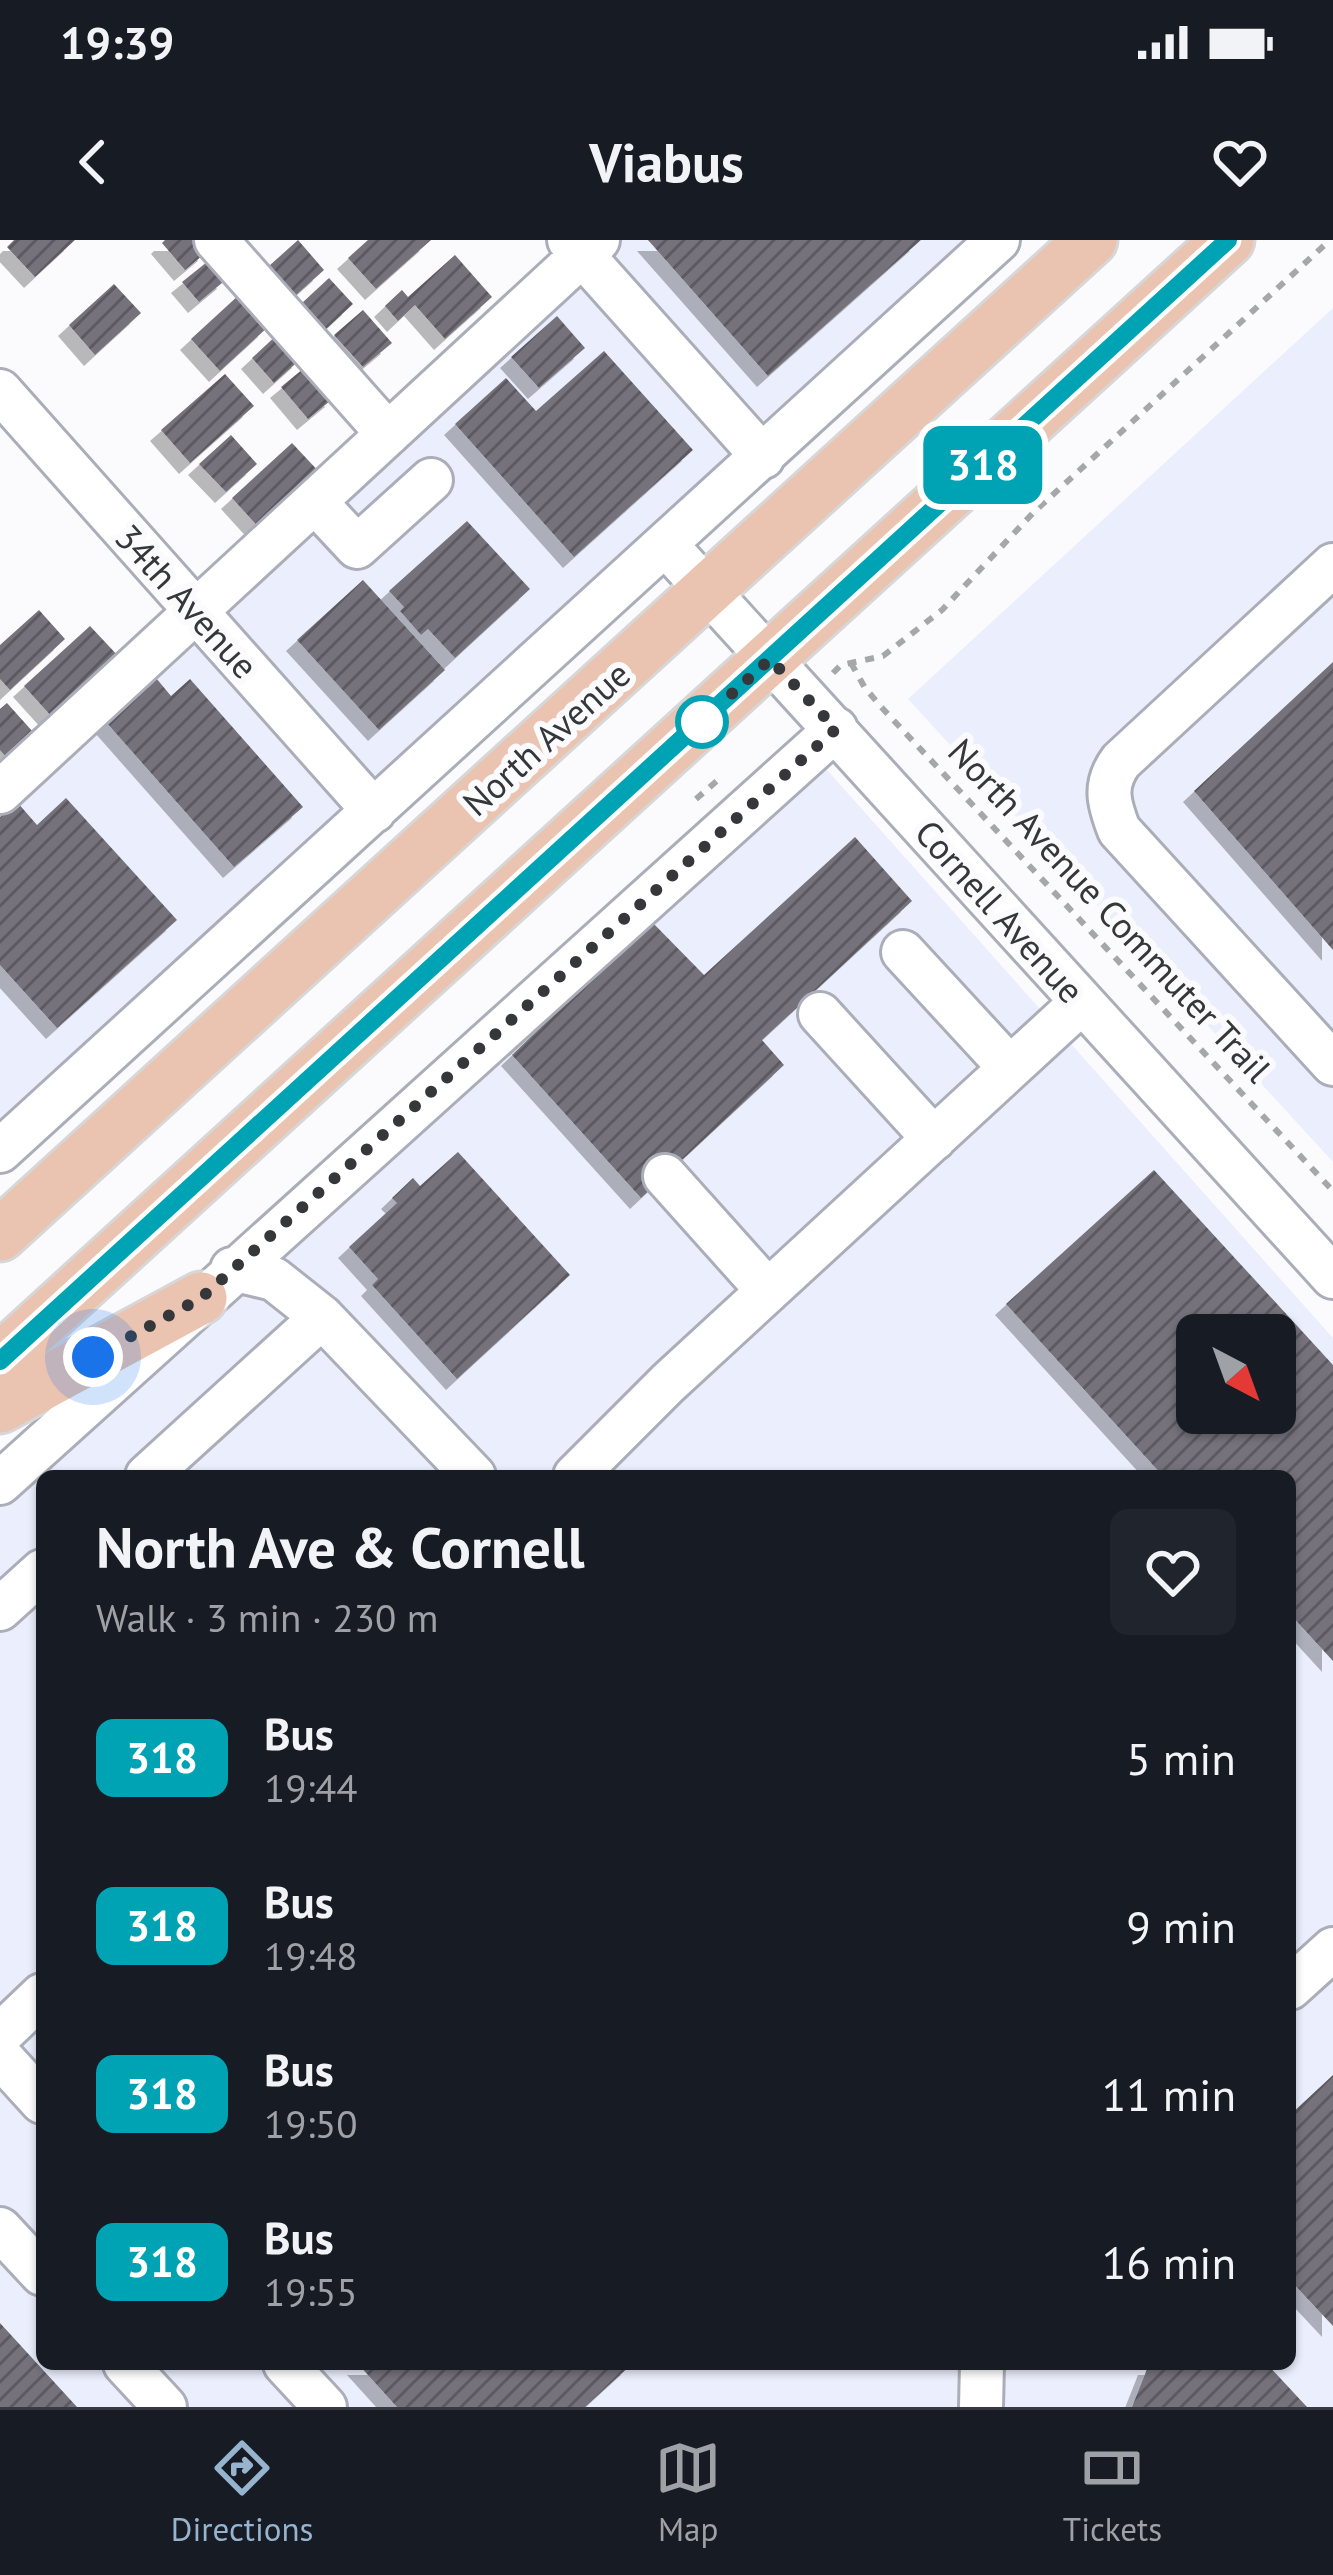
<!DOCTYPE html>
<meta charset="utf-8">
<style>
body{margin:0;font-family:"PT Sans",sans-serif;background:#20242c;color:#f1f3f6;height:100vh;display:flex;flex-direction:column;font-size:45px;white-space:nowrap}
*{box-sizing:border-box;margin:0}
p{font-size:39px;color:#9ea1a6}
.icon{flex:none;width:66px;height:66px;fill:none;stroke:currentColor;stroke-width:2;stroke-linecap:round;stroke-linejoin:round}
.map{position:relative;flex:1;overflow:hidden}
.drawer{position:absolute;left:36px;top:1230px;width:1260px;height:900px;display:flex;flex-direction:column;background:#171b24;border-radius:18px;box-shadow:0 3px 9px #0004}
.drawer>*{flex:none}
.badge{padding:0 24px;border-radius:18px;font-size:42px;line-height:78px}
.needle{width:78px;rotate:139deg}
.controls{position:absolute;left:1176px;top:1074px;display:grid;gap:24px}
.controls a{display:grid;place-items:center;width:120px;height:120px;border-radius:18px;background:#171b24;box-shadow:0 3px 9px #0004;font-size:60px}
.you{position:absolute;width:60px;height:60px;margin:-30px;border:9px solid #fff;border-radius:50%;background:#1a73e8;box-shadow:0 0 0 18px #1a73e833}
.map>.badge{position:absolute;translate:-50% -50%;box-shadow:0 0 0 6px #fff}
.round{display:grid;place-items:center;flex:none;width:126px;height:126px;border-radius:18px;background:#20242c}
.head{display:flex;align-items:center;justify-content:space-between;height:204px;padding:0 60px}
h1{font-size:57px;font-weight:600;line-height:90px}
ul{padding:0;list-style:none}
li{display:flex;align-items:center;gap:36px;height:168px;padding:0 60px}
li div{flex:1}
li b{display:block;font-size:45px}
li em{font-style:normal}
li .badge{min-width:132px;font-weight:700;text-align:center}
.status{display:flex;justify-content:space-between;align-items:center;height:84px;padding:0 60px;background:#171b24;direction:ltr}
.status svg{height:33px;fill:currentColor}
header{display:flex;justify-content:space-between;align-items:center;height:156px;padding:0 60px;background:#171b24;font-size:54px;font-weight:600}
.menu{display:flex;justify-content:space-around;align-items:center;height:168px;border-top:3px solid #363941;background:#171b24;font-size:33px;color:#9ea1a6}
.menu a{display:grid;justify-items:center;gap:6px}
.menu .active{color:#97b4ce}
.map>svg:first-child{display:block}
.built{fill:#ebeffd;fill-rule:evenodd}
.building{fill:url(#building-hatch);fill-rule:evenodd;filter:url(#shadow)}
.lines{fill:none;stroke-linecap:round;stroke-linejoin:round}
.minor-casing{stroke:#abaeb8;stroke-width:48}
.major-casing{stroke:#d7d7d8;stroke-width:57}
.path{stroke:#a6a7aa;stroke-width:6;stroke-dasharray:9 9;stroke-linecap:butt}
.minor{stroke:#fff;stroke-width:42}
.major{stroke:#ebc3b1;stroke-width:51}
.line-casing{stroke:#fff;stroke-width:27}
.line{stroke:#00a3b4;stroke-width:18}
.walk{stroke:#36373b;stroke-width:12;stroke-dasharray:0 21.6}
.stop-dot{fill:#fff;stroke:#00a3b4;stroke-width:6}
.labels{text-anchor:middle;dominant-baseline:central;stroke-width:12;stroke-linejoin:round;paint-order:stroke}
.street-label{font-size:36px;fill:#36373b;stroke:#fbfbfd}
</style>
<div class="status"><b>19:39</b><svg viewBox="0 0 49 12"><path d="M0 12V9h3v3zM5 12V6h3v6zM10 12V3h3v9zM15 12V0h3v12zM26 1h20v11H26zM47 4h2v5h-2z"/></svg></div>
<header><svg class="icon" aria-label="back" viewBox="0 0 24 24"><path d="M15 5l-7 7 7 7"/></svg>Viabus<svg class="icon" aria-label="heart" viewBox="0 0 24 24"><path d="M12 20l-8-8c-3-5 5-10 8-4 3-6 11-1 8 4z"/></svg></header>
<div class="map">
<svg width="1333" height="2167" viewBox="0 0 1333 2167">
<defs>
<pattern id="building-hatch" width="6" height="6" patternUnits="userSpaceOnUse" patternTransform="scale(3)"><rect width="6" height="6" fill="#75727b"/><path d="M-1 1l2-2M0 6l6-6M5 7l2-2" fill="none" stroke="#5c5a61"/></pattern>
<filter id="shadow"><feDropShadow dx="-11" dy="11" stdDeviation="0" flood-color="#0004"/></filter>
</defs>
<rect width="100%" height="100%" fill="#fbfbfd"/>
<path class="built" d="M599 0H998L0 911V552Z
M1333 68V922L908 459Z
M820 522 1333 1098V2167H0V1267L651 670ZM1197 1095H1275V1173H1197ZM42 1236H1290V2124H42Z"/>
<path class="building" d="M14 0H75L35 37 7 7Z
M165 0H201L209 10 185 30 162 3Z
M298 0 324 30 295 56 269 26Z
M368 0H431L376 49 348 18Z
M648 0H921L768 136Z
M455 15 492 57 445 99 415 65 398 81 385 66 402 50 408 57Z
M212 18 228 38 199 62 182 42Z
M329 38 353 64 326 89 302 63Z
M114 44 141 73 95 115 69 85Z
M240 54 269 86 220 131 191 99Z
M363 70 392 103 363 127 334 95Z
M557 76 585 108 539 148 511 117Z
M280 92 303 117 274 143 252 118Z
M604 111 693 210 574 317 455 184 506 138 536 171Z
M309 124 336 156 308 179 281 147Z
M225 134 254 166 190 223 161 190Z
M231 195 257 224 226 252 199 224Z
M292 203 322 235 262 291 232 258Z
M467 281 530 349 455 418 428 389 421 395 400 371 404 367 389 351Z
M363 340 445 430 379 490 297 400Z
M39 370 65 399 10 450 0 439V405Z
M90 386 120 418 53 478 24 446Z
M1333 422V710L1194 551Z
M156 438 171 456 190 439 303 567 234 627 106 482Z
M7 463 33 492 6 517 0 510V469Z
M66 558 177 680 57 788 0 725V577L17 562 37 585Z
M855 597 912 661 762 800 784 825 641 958 512 815 651 681 704 735Z
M458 912 570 1035 457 1139 372 1045 378 1039 349 1007 397 963 392 958 413 938 420 946Z
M1154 930 1333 1125V1421L1290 1374V1236H1163L1006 1064ZM1197 1095H1275V1173H1197Z
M1333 1835V2086L1290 2040V1875Z
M0 2083 77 2167H0Z
M358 2124H632L585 2167H397Z
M1149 2124H1267L1307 2167H1132Z"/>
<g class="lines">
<g class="minor-casing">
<path id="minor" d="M216 0 388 194
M569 0 763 217
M0 151 374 571
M315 262 357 307 431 240
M666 305 1333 1037
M1333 325 1121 521C1103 545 1109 564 1119 590L1333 824
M0 552 598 0
M903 712 1010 828
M820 774 934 899
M0 911 998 0
M665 936 768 1051
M232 1029 274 1039 322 1077 474 1236
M147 1236 322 1077
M575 1236 668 1143 1082 762
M0 1243 836 489
M0 1369 42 1331
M1290 1748 1333 1709
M0 1795 42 1755
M0 1816 42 1862
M0 1989 42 2034
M125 2124 165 2167
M285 2124 325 2167
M981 2167 982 2124"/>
</g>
<g class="major-casing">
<path id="major" d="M0 995 1091 0
M0 1120 1228 0
M0 1167 201 1058"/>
</g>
<path class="path" d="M851 423 865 448 884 470 1333 951
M833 433 841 425 883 416 942 370 1033 273 1330 0
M696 559 718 540"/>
<use href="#minor" class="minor"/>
<use href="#major" class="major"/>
</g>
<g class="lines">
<g class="line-casing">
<path id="line" d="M0 1121 1228 0"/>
</g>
<use href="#line" class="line"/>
<path class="walk" d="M93 1117 201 1058 836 489 770 419 689 493 702 482"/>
</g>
<circle class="stop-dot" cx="702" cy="482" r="24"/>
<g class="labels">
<g class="street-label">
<text transform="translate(187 361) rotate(48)">34th Avenue</text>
<text transform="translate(546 498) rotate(-42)">North Avenue</text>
<text transform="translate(1110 670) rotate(47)">North Avenue Commuter Trail</text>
<text transform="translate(1000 671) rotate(48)">Cornell Avenue</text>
</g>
</g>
</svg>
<div class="controls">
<a><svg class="needle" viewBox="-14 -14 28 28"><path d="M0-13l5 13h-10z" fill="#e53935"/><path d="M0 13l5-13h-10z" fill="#9ea1a6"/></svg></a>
</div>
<div class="you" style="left:93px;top:1117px"></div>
<b class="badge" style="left:983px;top:225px;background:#00a3b4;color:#fff">318</b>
<section class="drawer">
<div class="head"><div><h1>North Ave &amp; Cornell</h1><p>Walk · 3 min · 230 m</p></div><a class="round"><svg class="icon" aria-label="heart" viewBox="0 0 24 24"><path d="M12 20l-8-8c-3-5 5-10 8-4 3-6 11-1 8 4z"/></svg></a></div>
<ul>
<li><span class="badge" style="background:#00a3b4;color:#fff">318</span><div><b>Bus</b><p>19:44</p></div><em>5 min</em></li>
<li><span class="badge" style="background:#00a3b4;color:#fff">318</span><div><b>Bus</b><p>19:48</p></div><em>9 min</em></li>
<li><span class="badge" style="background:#00a3b4;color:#fff">318</span><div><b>Bus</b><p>19:50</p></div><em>11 min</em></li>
<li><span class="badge" style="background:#00a3b4;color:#fff">318</span><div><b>Bus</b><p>19:55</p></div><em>16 min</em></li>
</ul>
</section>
</div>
<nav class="menu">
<a class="active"><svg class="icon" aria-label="directions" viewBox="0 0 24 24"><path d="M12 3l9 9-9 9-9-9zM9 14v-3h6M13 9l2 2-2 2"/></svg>Directions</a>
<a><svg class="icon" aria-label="map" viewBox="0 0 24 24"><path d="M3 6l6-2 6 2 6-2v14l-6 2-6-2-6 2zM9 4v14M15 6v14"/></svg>Map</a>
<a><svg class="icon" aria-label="tickets" viewBox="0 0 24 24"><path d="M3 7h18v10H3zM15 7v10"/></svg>Tickets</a>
</nav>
